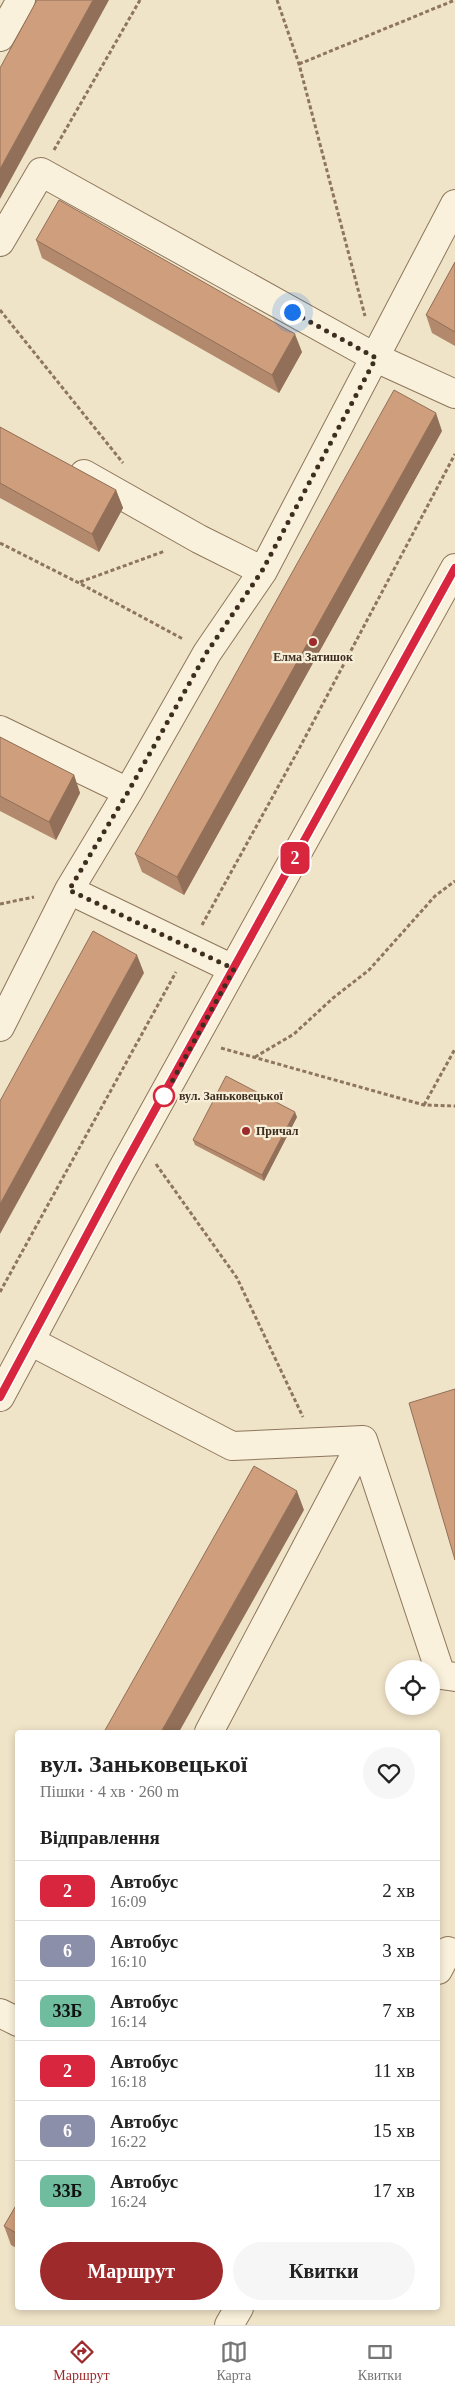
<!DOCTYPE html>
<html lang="uk">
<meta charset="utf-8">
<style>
body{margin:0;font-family:Georgia,serif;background:#f6f6f6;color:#222;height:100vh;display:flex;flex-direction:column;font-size:19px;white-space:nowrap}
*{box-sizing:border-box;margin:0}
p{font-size:16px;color:#767676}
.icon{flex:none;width:28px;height:28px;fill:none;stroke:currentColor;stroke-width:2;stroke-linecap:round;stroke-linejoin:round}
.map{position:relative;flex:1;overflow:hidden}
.sheet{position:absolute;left:15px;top:1730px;width:425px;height:580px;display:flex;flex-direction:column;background:#fff;border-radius:5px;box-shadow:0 2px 8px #0003}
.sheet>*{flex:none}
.badge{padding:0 10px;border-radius:8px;font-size:18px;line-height:32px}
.controls{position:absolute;left:385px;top:1660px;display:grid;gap:10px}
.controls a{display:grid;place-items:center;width:55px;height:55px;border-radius:50%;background:#fff;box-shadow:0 2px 8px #0003;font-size:25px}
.you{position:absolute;width:25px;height:25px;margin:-12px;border:4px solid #fff;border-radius:50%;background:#1a73e8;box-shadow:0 0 0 8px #1a73e833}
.map>.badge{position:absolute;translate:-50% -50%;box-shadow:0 0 0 2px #fff}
h2{padding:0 25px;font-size:19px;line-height:45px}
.round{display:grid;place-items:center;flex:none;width:52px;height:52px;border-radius:26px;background:#f6f6f6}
.overview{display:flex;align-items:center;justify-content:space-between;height:85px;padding:0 25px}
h1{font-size:24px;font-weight:700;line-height:38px}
.button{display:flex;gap:10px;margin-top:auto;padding:10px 25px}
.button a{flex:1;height:58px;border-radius:30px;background:#9e2a2b;color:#fff;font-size:20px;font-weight:700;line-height:58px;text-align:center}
.button a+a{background:#f6f6f6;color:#222}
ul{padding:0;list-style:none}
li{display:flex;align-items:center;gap:15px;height:60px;padding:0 25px;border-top:1px solid #e0e0e0}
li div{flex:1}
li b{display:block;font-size:19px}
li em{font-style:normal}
li .badge{min-width:55px;font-weight:700;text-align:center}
.tabs{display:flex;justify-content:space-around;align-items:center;height:70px;border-top:1px solid #e0e0e0;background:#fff;font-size:14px;color:#767676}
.tabs a{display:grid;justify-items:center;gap:2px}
.tabs .selected{color:#9e2a2b}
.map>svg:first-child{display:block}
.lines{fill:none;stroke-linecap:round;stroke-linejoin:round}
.minor-casing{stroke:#8d765c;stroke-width:30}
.path{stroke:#8d765c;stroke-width:3;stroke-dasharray:4 2.5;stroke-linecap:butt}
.minor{stroke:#faf1dc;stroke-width:28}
.wall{fill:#b2896c}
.shaded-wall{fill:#916f58}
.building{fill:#cf9f7d;stroke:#916f58}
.line-casing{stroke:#fff;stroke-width:11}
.line{stroke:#d7263d;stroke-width:8}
.walk{stroke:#3d2e20;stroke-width:5;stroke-dasharray:0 9}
.poi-dot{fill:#9e2a2b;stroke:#f7eed8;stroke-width:2}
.stop-dot{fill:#fff;stroke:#d7263d;stroke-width:2.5}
.labels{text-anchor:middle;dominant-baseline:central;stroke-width:4.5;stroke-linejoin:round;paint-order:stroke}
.poi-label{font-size:12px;font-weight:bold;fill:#3d2e20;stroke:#f7eed8}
.stop-label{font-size:12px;font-weight:bold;fill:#3d2e20;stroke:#f7eed8;text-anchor:start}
</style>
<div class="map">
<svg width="455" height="2325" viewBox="0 0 455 2325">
<rect width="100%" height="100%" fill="#f0e4c8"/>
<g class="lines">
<g class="minor-casing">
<path id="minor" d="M0 37 21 0
M0 242 41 172 376 358 455 394
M84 474 199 539 263 571
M0 730 128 792
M69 890 233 969
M0 1027 69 890 128 792 207 653 263 571 455 204
M30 1341 232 1446 363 1440 441 1675 455 1677
M0 1397 120 1173 455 568
M209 1732 363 1440
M438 1970 448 1951
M0 2013 18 2022
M229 2325 239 2308"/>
</g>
<path class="path" d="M277 0 299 64 365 316
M299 64 455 0
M54 150 140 0
M0 310 123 463
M0 543 79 583 183 639
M80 582 165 551
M0 904 34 897
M202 925 300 747 455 454
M221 1048 424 1105 455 1106
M255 1057 294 1034 333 998 369 970 435 896 455 881
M424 1105 455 1049
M156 1164 237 1278 303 1417
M0 1292 176 972"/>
<use href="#minor" class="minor"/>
</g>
<path class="wall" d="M36 240 302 352 279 393 42 258Z
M455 262V346L432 333 426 315Z
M0 427 116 490 123 508 99 552 0 498Z
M442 431 184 895 142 872 135 854Z
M0 737 74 775 80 793 56 840 0 811Z
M297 1117 264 1181 195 1145 193 1140Z
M18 2202V2249L11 2245 4 2226Z"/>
<path class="shaded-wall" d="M93 0H109L0 199V169Z
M295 334 302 352 279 393 272 375Z
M436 413 442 431 184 895 177 877Z
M116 490 123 508 99 552 92 534Z
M74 775 80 793 56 840 49 822Z
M137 955 144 973 0 1234V1204Z
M295 1112 297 1117 264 1181 262 1175Z
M297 1491 304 1510 179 1732H161Z"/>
<path class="building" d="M37 0H93L0 169V68Z
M59 200 295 334 272 375 36 240Z
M455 262V332L426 315Z
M394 390 436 413 177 877 135 854Z
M0 427 116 490 92 534 0 483Z
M0 737 74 775 49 822 0 796Z
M93 931 137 955 0 1204V1101Z
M226 1076 295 1112 262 1175 193 1140Z
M455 1389V1560L409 1403Z
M254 1466 297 1491 161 1732H104Z
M18 2202V2234L4 2226Z"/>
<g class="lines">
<g class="line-casing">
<path id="line" d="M0 1397 120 1173 455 568"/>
</g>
<use href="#line" class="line"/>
<path class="walk" d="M164 1096 234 969 69 890 128 792 207 652 262 571 376 358 292 312"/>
</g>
<g class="poi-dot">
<circle cx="313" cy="642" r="5"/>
<circle cx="246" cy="1131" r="5"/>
</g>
<circle class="stop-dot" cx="164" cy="1096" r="10"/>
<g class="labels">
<g class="poi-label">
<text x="313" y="657">Елма Затишок</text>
<text x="256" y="1131" text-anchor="start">Причал</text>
</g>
<g class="stop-label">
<text x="179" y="1096">вул. Заньковецької</text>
</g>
</g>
</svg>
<div class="controls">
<a><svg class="icon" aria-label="locate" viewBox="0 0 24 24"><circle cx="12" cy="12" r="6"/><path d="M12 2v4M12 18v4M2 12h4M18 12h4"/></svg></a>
</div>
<div class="you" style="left:292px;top:312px"></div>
<b class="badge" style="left:295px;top:858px;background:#d7263d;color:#fff">2</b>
<section class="sheet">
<div class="overview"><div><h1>вул. Заньковецької</h1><p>Пішки · 4 хв · 260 m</p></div><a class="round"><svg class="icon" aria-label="heart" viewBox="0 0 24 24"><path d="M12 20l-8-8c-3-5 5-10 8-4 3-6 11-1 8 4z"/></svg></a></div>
<h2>Відправлення</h2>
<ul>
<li><span class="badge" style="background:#d7263d;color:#fff">2</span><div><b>Автобус</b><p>16:09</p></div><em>2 хв</em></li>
<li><span class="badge" style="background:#8c8faa;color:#fff">6</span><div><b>Автобус</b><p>16:10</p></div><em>3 хв</em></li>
<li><span class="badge" style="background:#70bc9f;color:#111">33Б</span><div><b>Автобус</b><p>16:14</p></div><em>7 хв</em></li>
<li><span class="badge" style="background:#d7263d;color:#fff">2</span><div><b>Автобус</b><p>16:18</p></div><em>11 хв</em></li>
<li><span class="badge" style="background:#8c8faa;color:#fff">6</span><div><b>Автобус</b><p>16:22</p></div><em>15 хв</em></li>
<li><span class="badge" style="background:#70bc9f;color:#111">33Б</span><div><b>Автобус</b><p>16:24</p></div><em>17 хв</em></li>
</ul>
<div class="button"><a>Маршрут</a><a>Квитки</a></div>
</section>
</div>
<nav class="tabs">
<a class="selected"><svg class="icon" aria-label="directions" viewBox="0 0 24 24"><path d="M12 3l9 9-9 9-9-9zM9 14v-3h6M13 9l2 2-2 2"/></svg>Маршрут</a>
<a><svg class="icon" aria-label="map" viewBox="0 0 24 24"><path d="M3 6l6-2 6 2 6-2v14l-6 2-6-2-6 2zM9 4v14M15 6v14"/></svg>Карта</a>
<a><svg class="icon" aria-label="tickets" viewBox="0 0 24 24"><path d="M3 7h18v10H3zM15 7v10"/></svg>Квитки</a>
</nav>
